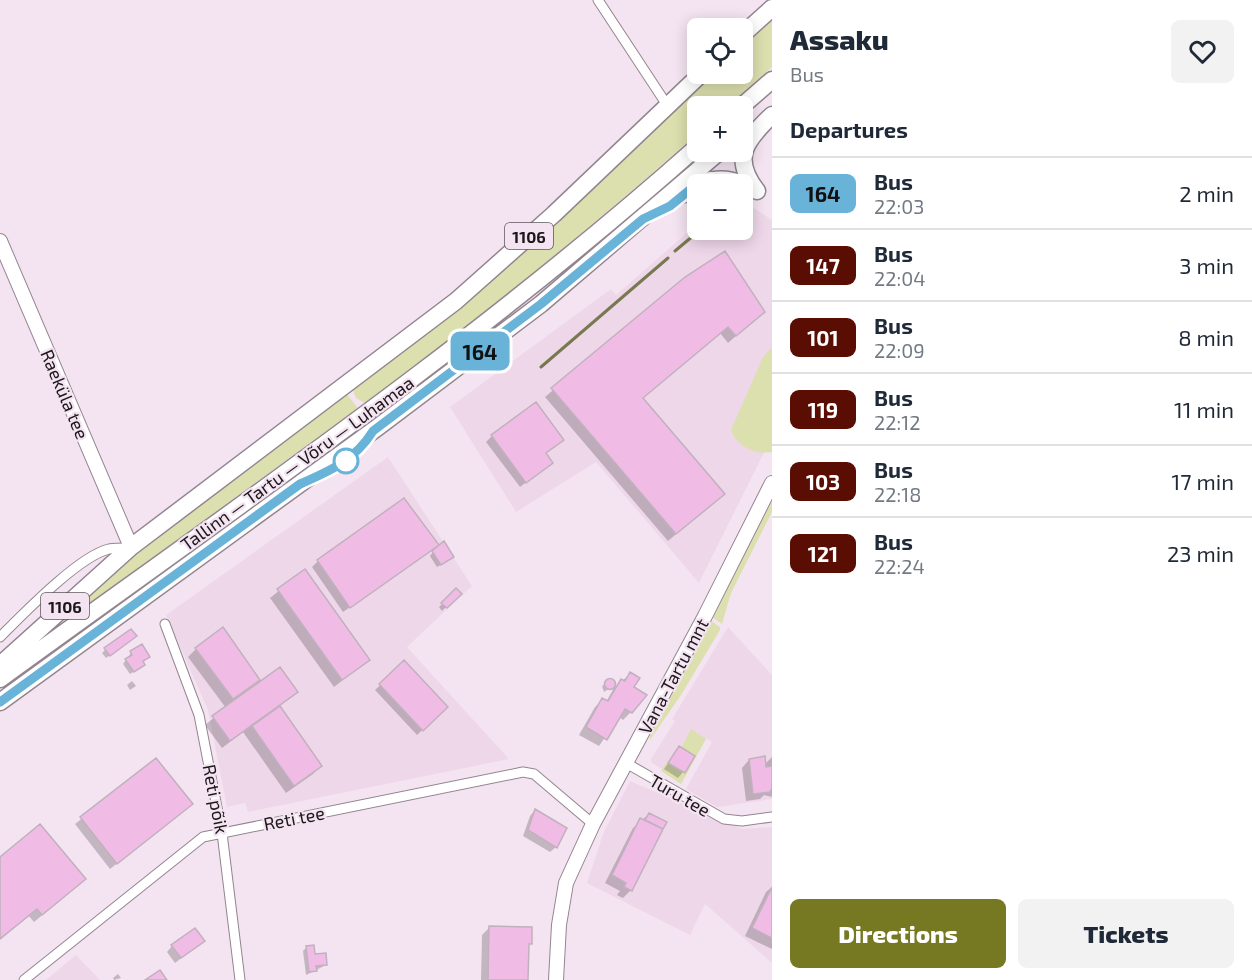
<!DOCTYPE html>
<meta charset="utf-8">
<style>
body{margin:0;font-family:"Exo 2",sans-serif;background:#f2f2f3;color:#1f2937;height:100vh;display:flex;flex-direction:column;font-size:22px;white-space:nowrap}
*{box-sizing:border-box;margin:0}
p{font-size:20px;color:#747a83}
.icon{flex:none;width:33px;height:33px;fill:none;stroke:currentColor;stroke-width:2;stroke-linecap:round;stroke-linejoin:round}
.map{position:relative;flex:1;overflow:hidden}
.sheet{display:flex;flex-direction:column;background:#fff;width:480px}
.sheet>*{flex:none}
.badge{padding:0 12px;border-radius:9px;font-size:21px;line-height:39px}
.fabs{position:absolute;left:687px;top:18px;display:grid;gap:12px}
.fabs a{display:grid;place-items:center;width:66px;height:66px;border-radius:9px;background:#fff;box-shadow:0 3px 15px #0003;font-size:30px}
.map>.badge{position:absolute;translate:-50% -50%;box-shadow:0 0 0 3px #fff}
h2{padding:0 18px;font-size:22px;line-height:54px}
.round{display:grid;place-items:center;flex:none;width:63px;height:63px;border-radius:9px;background:#f2f2f3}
.headline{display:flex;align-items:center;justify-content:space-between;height:102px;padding:0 18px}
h1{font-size:28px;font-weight:800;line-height:45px}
.action{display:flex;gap:12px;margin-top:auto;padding:12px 18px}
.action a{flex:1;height:69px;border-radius:9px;background:#767921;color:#fff;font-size:24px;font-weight:800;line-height:69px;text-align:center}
.action a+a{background:#f2f2f3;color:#1f2937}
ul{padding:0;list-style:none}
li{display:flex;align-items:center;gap:18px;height:72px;padding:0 18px;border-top:2px solid #e0e1e3}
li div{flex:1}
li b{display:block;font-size:22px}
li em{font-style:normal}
li .badge{min-width:66px;font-weight:700;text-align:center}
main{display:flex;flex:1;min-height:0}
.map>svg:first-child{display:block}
.built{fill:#eed7e9}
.green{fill:#dce0ae}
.shadow{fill:#0003}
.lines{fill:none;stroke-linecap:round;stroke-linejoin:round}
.stream{stroke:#787950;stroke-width:3}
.building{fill:#f0bce6;stroke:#c0b1bd;stroke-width:1.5}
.street-casing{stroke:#938590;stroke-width:11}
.secondary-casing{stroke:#938590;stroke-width:16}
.highway-casing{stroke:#938590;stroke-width:19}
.street{stroke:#fff;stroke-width:9}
.secondary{stroke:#fff;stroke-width:14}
.highway{stroke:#fff;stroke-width:16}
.line-casing{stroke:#fff;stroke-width:14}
.line{stroke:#69b3d9;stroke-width:9}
.stop-dot{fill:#fff;stroke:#69b3d9;stroke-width:3}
.labels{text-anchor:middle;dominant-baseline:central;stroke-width:4.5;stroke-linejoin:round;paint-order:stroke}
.shield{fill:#f4e4f1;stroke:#5d545b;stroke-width:1.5}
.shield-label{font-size:16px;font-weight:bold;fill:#1c171b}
.street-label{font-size:18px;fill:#1c171b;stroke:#f4e4f1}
</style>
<main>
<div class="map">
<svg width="772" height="980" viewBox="0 0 772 980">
<rect width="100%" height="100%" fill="#f4e4f1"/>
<path class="built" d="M743 201 772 220V437L699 583 596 462 516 512 450 407 611 289 616 295 697 224 698 230H742Z
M388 457 472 586 407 647 509 759 248 812 245 803 227 807 208 710 166 615Z
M728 627 772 675V799L717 807 686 789 712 742 706 738 680 780 652 763 651 759 675 721 672 719Z
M630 781 742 829 772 827V963L705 904 690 935 587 883 603 834Z
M76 955 100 980H46Z"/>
<path class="green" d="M772 17V67L729 106H698L697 134C590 229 480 318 365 403L356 398 353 390 498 274 712 74H742L743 45Z
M772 347V452C755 455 737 447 731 430L763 357Z
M346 393 358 408 67 620 63 619 108 574Z
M772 501V512L731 593 722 624 712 617Z
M711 621 720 627V630L681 695 650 740V736Z
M691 729 706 739 681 784 661 771 667 762 685 773 695 756 681 748Z"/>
<path class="shadow" d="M686 278 755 319 728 343 720 333 642 399 723 494 668 541 545 397Z
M492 436 556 446 545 454 551 463 520 487 486 442Z
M431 550 343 612 312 567 318 561Z
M433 552 449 560 437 567 430 556Z
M304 571 368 660 334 687 270 598Z
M456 591 459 594 442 611 439 607Z
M131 640 106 658 102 653 105 650Z
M141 646 140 668 130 674 123 664 131 653Z
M196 649 258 680 252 690 296 692 278 707 320 766 313 774 286 793 243 732 222 748 205 725 226 708 188 657Z
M404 663 446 707 417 735 375 690Z
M630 674 631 712 623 720 619 717 599 746 579 735 595 707 603 700 606 702 614 688Z
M611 680 613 686 604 692 602 686Z
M132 681 136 686 130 690 127 685Z
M679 748 683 772 678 778 664 769Z
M772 757V797L764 795 760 799 746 801 742 768 749 760 764 765Z
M156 760 185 810 110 869 75 824Z
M535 810 556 847 550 852 523 836 530 816Z
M649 814 665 822 631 890 623 898 617 895 620 891 605 883 633 828Z
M0 859 76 887 34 922 28 915 0 938Z
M772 887V949L745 936 766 892Z
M490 927 530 943 527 946 526 980H481L482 935Z
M172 946H197L175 963 167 952Z
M307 947 326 965 306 975 303 951Z
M118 974 121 978 114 980 113 978Z"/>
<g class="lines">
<path class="stream" d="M675 251 700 230
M541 367 668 258"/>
</g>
<path class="building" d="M725 251 765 312 736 336 728 327 643 398 725 494 676 534 551 388 685 277Z
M536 402 564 440 546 453 553 463 526 483 491 435Z
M404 498 439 545 350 608 317 560Z
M444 541 454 557 441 565 432 551Z
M305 569 370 660 342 680 277 589Z
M456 588 462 594 447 608 441 603Z
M223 627 260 680 233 699 195 648Z
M131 629 137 636 110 656 104 648Z
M142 644 150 657 143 661 145 665 134 672 125 659 132 655 130 651Z
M404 660 448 707 423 731 379 684Z
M280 667 298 692 230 741 212 716Z
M630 672 640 678 634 687 647 695 632 713 625 709 607 740 586 727 602 698 608 701 621 679 625 681Z
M604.5 684a5.5 5.5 0 1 1 11 0a5.5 5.5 0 1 1-11 0Z
M280 706 322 766 294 786 252 726Z
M679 746 695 756 685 773 668 763Z
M765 756 766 767 772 766V788L770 792 753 794 749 759Z
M156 758 193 804 117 864 80 817Z
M535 809 567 828 557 848 528 830Z
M649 813 667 822 663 829 645 820Z
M640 818 663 829 632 891 624 887 626 883 612 875Z
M40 824 86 879 42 915 37 909 0 939V857Z
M772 887V938L752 928Z
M489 926 532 927V944H529L528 980H488Z
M195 928 205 941 181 958 171 945Z
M314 945 315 954 326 953 327 965 316 966 317 971 309 972 306 946Z
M160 970 167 980H145Z"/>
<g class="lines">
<g class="street-casing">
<path id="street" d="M598 0 667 105
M165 624 199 715 222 833 240 980
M0 637C23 614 79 556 109 549 115 548 122 548 128 548
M626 763 724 819 742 821 772 817
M24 980 203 837 523 772 534 774 593 824"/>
</g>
<g class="secondary-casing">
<path id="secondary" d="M0 241 131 547
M556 980 559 925 566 883 593 824 705 616 772 483"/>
</g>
<g class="highway-casing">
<path id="highway" d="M742 35 772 8
M742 106 772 80
M757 191C731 158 746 140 772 115
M685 194C703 180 720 175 742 184
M0 665 131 547 456 301 554 214 701 74
M0 679C237 507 479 341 698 146
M0 702 378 427 541 304 719 152"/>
</g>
<use href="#street" class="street"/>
<use href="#secondary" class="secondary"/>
<use href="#highway" class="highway"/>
</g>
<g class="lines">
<g class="line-casing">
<path id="line" d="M0 702 300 484C330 471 355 460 373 431L541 304 643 219 670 206 697 184 710 179 732 180 742 184"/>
</g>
<use href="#line" class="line"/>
</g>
<circle class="stop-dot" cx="346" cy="461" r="12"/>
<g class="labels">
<g class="shield">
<rect x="505" y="223" width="48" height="26" rx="4.5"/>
<rect x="41" y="593" width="48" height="26" rx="4.5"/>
</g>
<g class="shield-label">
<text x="529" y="236">1106</text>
<text x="65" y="606">1106</text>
</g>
<g class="street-label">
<text transform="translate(65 394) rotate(67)">Raeküla tee</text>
<text transform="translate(297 463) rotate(-36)">Tallinn — Tartu — Võru — Luhamaa</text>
<text transform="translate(673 676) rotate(-62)">Vana-Tartu mnt</text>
<text transform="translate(680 795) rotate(30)">Turu tee</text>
<text transform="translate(216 799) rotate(79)">Reti põik</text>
<text transform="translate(294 818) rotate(-11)">Reti tee</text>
</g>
</g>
</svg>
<div class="fabs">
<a><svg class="icon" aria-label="locate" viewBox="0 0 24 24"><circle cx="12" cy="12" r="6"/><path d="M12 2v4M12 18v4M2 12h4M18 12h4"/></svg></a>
<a>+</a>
<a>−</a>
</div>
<b class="badge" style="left:480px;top:351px;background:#69b3d9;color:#111">164</b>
</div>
<section class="sheet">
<div class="headline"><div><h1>Assaku</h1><p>Bus</p></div><a class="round"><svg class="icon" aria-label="heart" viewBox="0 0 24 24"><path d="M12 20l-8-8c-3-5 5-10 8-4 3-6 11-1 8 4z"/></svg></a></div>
<h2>Departures</h2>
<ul>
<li><span class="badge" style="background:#69b3d9;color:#111">164</span><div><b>Bus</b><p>22:03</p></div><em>2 min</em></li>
<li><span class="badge" style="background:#5a0e03;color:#fff">147</span><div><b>Bus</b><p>22:04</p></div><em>3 min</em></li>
<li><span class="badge" style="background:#5a0e03;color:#fff">101</span><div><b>Bus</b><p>22:09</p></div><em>8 min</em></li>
<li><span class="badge" style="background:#5a0e03;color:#fff">119</span><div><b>Bus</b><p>22:12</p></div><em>11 min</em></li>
<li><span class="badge" style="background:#5a0e03;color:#fff">103</span><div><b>Bus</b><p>22:18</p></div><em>17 min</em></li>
<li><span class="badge" style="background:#5a0e03;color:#fff">121</span><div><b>Bus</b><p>22:24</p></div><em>23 min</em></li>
</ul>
<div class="action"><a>Directions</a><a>Tickets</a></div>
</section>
</main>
